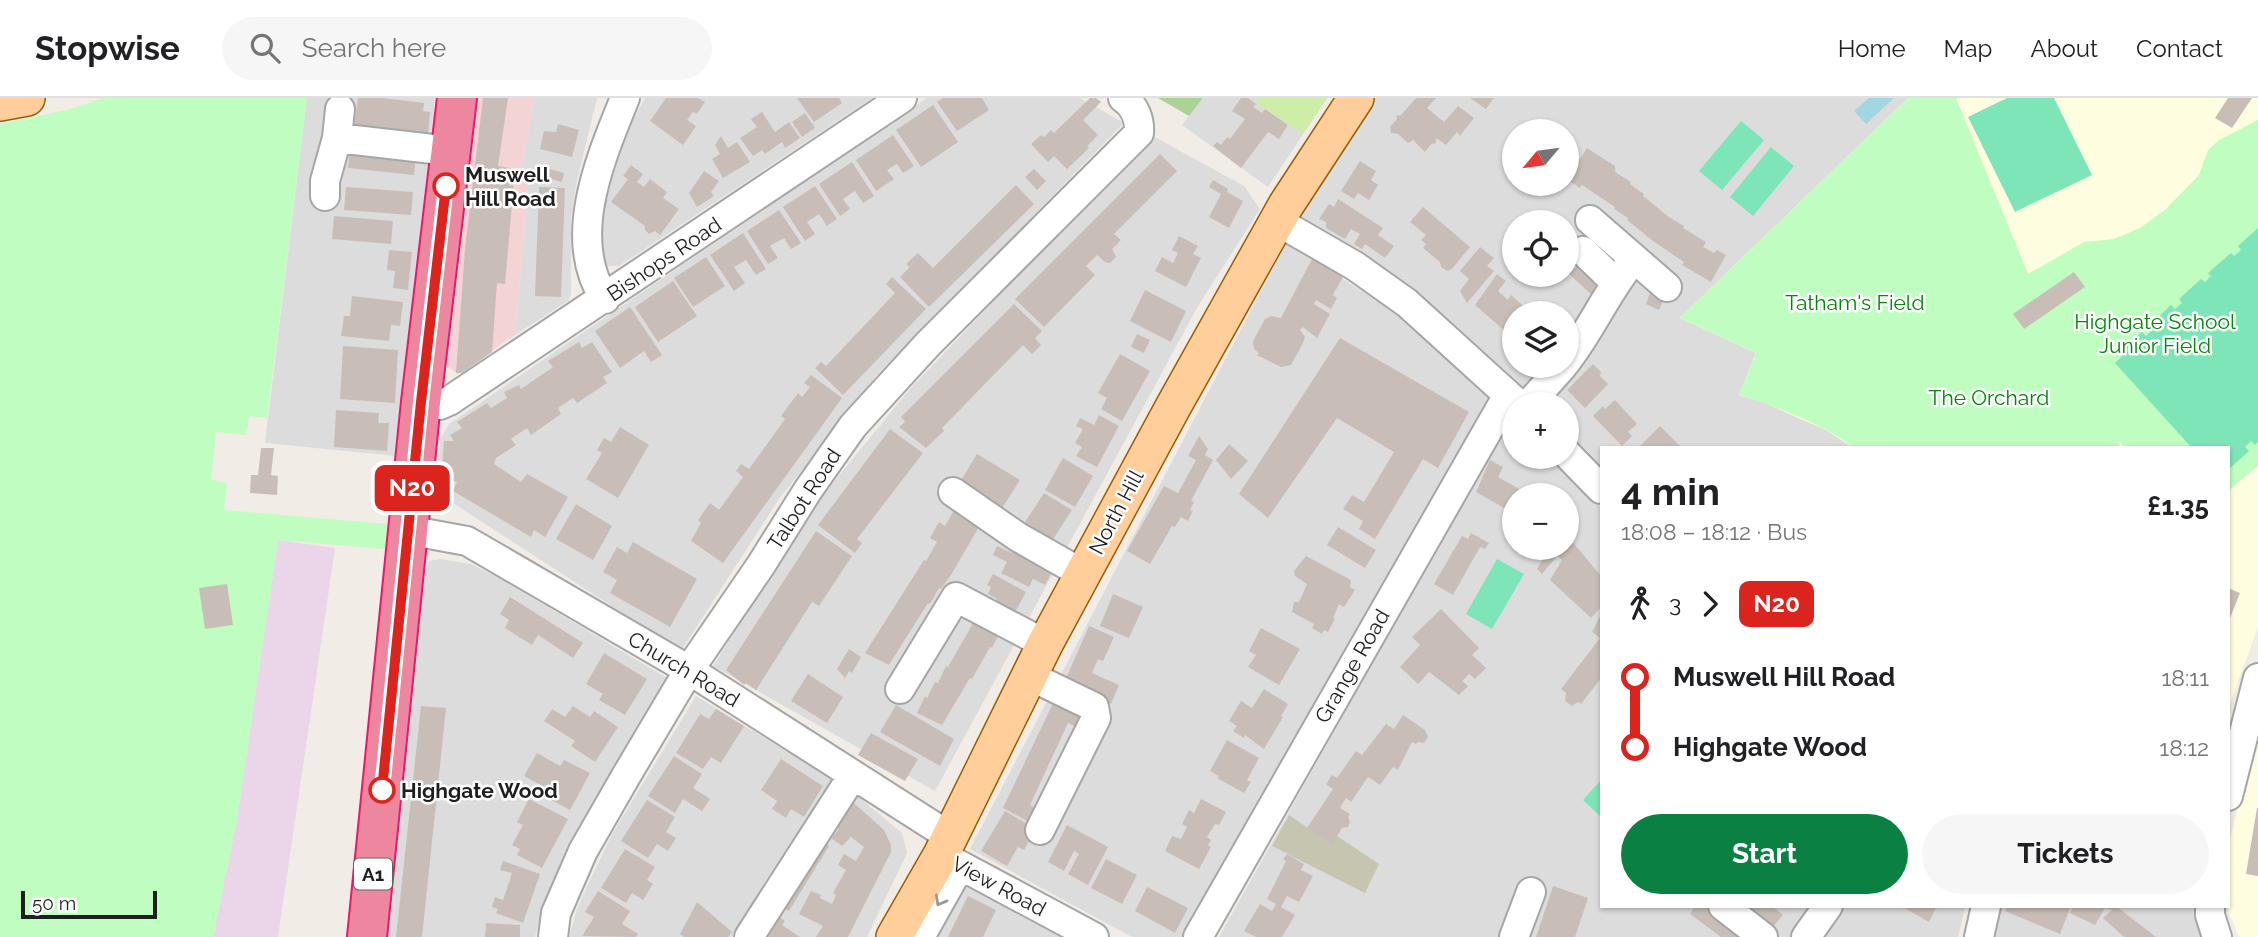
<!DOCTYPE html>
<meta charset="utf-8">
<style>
body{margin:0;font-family:Raleway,sans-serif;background:#f6f6f6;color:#202124;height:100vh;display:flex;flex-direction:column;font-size:26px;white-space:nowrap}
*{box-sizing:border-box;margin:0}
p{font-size:23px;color:#757577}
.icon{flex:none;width:38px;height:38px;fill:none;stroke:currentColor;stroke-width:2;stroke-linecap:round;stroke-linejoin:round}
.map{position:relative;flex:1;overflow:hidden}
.sheet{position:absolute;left:1600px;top:348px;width:630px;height:462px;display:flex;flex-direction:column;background:#fff;border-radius:0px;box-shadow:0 2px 5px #0004}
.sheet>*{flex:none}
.badge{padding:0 14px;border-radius:10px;font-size:24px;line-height:46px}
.needle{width:46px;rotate:241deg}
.buttons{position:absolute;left:1502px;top:21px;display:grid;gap:14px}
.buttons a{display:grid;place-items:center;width:77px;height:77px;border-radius:50%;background:#fff;box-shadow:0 2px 5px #0004;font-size:35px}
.scale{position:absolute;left:21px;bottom:18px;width:136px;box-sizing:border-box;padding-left:7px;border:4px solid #1f1f1f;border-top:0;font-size:19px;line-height:24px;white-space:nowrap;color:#1f1f1f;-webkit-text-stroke:5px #fff;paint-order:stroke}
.map>.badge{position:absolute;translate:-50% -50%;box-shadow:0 0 0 4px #fff}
.legs{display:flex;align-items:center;gap:10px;height:77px;padding:0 21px;font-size:23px}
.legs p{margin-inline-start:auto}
.head{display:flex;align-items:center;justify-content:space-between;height:119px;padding:0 21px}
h1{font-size:38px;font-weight:700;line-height:52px}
.action{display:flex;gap:14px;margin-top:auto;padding:14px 21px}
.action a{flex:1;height:80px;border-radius:42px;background:#0b8043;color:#fff;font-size:28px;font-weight:700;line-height:80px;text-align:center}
.action a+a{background:#f6f6f6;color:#202124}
ul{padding:0 21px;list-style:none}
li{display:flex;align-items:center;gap:24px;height:70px;font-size:26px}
li i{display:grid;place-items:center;width:10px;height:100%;margin:0 9px;background:currentColor}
li i::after{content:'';width:18px;height:18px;margin:-9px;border:5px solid;border-radius:50%;background:#fff}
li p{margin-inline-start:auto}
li:first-child i{background:linear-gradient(#0000 50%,currentColor 0)}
li:last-child i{background:linear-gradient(currentColor 50%,#0000 0)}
header{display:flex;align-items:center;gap:42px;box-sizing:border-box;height:98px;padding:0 35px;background:#fff;border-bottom:2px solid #e0e0e0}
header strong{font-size:33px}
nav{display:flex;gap:38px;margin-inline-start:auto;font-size:24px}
.search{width:490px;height:63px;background:#f6f6f6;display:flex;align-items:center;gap:18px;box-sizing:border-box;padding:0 24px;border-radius:38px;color:#757577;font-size:26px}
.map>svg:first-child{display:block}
.residential{fill:#dddcdc;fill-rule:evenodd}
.commercial{fill:#f3d3d3}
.industrial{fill:#ead6e8}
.education{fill:#fffddf}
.construction{fill:#c6c5af}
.grass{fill:#ceeea7}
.forest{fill:#acd396}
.park{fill:#bffdc0}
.pitch{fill:#7de5b7}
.water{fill:#a2d7e1}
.building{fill:#c9beb7}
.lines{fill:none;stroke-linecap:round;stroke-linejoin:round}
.minor-casing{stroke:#a6a6a6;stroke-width:32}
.major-casing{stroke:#9a5e00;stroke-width:38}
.highway-casing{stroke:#e8186b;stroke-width:42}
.minor{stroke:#fff;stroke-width:28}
.major{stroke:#ffce9b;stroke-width:35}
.highway{stroke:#ed87a0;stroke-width:38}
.oneway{stroke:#9a9a9a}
.line-1-casing{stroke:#fff;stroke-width:16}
.line-1{stroke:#dc241f;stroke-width:10}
.stop-1-dot{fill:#fff;stroke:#dc241f;stroke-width:3.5}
.labels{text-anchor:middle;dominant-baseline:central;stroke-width:5;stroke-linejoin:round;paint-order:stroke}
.shield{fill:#fff;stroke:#626262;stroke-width:2}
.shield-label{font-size:19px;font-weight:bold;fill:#1f1f1f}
.stop-label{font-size:21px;font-weight:bold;fill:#1f1f1f;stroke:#fff;text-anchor:start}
.street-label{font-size:21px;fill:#1f1f1f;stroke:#fff}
.park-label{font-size:21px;fill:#038707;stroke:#fff}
</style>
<header>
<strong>Stopwise</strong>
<div class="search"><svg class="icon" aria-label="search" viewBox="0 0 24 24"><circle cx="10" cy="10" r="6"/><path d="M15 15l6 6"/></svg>Search here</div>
<nav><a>Home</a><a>Map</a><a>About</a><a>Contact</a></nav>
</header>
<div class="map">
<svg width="2258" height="839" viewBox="0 0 2258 839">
<rect width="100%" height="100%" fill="#f1ece5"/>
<path class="residential" d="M307 0H435L396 358 265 345Z
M534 0H597L576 87 571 119V195L569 202 563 206 515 237 529 78 521 76Z
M645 0H872L619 168H606L602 157 601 122 610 84 631 26Z
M927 0H1080L1124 25 876 278 779 401 681 553 436 394 440 341 449 326Z
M1203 0H1327L1268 89 1182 27Z
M1356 0H1908L1680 220 1756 255 1739 297 1763 304 1826 332 1854 350H1601V391L1566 355V306H1518L1277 123ZM1514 33H1566V86H1514ZM1514 124H1566V177H1514ZM1514 215H1566V268H1514Z
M1151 37 1244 88 1260 111 1198 208 935 693 713 568 818 403 910 291Z
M1286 145 1404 220 1494 298 1182 839H1132L970 751Z
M1512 316 1514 359H1553L1601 410V808L1965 809 1958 839H1219ZM1514 397H1566V450H1514Z
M440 461 471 466 501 481 667 580 567 749 545 802 535 839H388L426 471 429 463Z
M696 598 834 682 732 839H569L578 808 611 738Z
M849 691 902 735 907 755 867 839H755Z
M963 787 1060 839H934Z
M1986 808 2191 809 2210 817 2217 839H1979Z"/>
<path class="commercial" d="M478 0H534L521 76 529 78 515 237 457 276 447 267Z"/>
<path class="industrial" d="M278 442 335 450 278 839H213L237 721Z"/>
<path class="education" d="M1908 0H2258V529L2228 611V350H1854L1826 332 1763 304 1739 297 1756 255 1680 220Z
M2258 626V839H2239L2227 809 2228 750Z"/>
<path class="construction" d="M1289 717 1331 746 1337 738 1379 766 1365 795 1272 748Z"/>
<path class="grass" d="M1260 0H1327L1303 36 1256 5Z"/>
<path class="forest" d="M1158 0H1203L1189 18Z"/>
<path class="park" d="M104 0H307L267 320 249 318 246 337 216 334 211 381 227 386 224 412 387 426 385 451 278 442 237 721 213 839H0V26L71 11Z
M1908 0H1956L2028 176 2084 144 2114 141 2140 130 2166 111 2199 77 2208 52 2219 42 2258 22V368L2228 393V350H2125L2120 344 2119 350H1854C1827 328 1773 307 1739 297L1756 255 1680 220Z"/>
<path class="pitch" d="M2007 0H2054L2092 77 2015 114 1968 19Z
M1741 23 1764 42 1722 92 1699 73Z
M1771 49 1794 68 1753 118 1730 99Z
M2258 130V344L2255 347 2251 343 2245 349 2249 353 2228 372V350H2192L2115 265 2122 258 2119 254 2142 234 2146 238 2152 232 2149 228 2171 207 2175 211 2182 205 2179 201 2201 181 2205 184 2211 178 2208 175 2231 155 2234 158 2241 152 2238 148Z
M1497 461 1524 476 1492 531 1466 516Z
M1601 682V719L1583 702Z"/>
<path class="water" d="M1869 0H1894L1866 26 1854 13Z"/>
<path class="building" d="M358 0H382L424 5 423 13 430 14 428 37 354 29Z
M483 0H508L498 68 515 71 505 186 497 185 492 254 462 275H456L465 151Z
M666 0H698L705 4 697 16 693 14 687 22 696 28 683 47 650 23Z
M797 0H839L842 5 814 24Z
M943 0H982L989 12 957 33 937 4Z
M1090 0H1096L1101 4 1083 22 1098 37 1087 48 1089 50 1067 71 1054 58 1048 64 1031 46 1041 37 1044 39 1051 32 1054 35Z
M1241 0H1248L1256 6 1253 9 1262 15 1265 11 1288 27 1279 41 1268 34 1241 70 1213 48 1217 44 1221 47 1227 39 1230 41 1245 21 1232 13Z
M1416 0H1436L1427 10 1444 24 1458 8 1474 20 1460 38 1457 34 1446 47 1436 40V44L1434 46 1432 45 1425 54 1413 42 1408 45 1398 36 1391 35 1390 29 1397 21 1396 18 1401 17Z
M1470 0H1494L1486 11Z
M2228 0H2252L2232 30 2215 20Z
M933 7 958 44 921 69 896 32Z
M762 14 775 34 789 24 800 40 785 50 782 44 765 56 762 52 753 58 740 40 757 29 751 21Z
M805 15 815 30 802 39 792 24Z
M558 26 579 32 572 59 540 51 544 33 556 34Z
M893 37 914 68 903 75 897 66 887 72 894 81 876 93 856 62Z
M721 38 728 50 737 44 750 64 723 80 712 61 720 56 715 47Z
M350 50 416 57 414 77 348 70Z
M1587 50 1615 68V74L1631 84 1630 86 1644 96 1643 98 1669 119 1684 128 1683 130 1706 144 1703 149 1714 155 1717 152 1726 157 1711 184 1682 167 1684 164 1653 143 1627 122 1628 120 1614 111 1615 109 1582 87 1580 90 1567 81Z
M1160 56 1177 73 1114 136 1121 142 1112 151 1116 159 1110 165 1105 164 1097 157 1086 168 1095 177 1044 229 1015 201Z
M1360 63 1376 73 1371 82 1378 87 1369 102 1358 95 1354 101 1341 93Z
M852 64 874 98 863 105 855 93 843 101 850 111 840 118 819 86Z
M631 67 643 76 637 84 644 89 650 81 667 94 663 100 679 111 660 137 655 133 649 136 645 132V128L611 104 628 81 623 78Z
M546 70 564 75 562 84 544 79Z
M1034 71 1046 83 1037 92 1025 79Z
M704 73 719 83 711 94 714 98 697 109 689 95Z
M1213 82 1228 91 1227 94 1243 103 1229 130 1209 119 1221 96 1209 89Z
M1016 87 1034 106 929 209 900 179 910 169 906 166 918 155 933 170Z
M815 88 837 121 827 128 819 116 807 124 815 136 805 143 783 109Z
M346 89 413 94 411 117 344 112Z
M539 89 565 90 561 199 535 198Z
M1338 101 1383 130 1378 137 1394 148 1385 160 1365 146 1362 151 1354 146 1360 136 1351 131 1345 141 1326 130V124L1319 121 1329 106 1334 109Z
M1423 109 1470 149 1452 171 1447 173 1441 169 1440 164 1423 150 1426 146 1421 142 1426 137 1410 124Z
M779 112 801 145 791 151 784 140 770 148 778 160 768 166 747 133Z
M334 118 393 123 391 146 332 141Z
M743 135 766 171 756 177 746 162 734 169 745 185 734 193 710 157Z
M1179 138 1198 148 1193 156 1201 160 1186 189 1155 173 1162 159 1173 165 1178 155 1172 152Z
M1480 149 1494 160 1487 168 1494 173 1467 205 1460 193 1469 181 1460 173Z
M389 152 412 154 408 192 393 190 395 173 387 172Z
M706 159 725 188 693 209 674 180Z
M1312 161 1343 179 1333 197 1337 200 1331 211 1316 202 1314 206 1330 216 1317 240 1303 229 1300 232 1305 239 1303 245 1291 267 1281 269 1257 257 1259 255 1254 251 1253 243 1265 221 1271 218 1281 220Z
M1580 165 1601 184 1594 199 1569 176Z
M2074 174 2085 189 2024 231 2013 216Z
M1497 176 1506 183 1498 193 1508 202 1511 197 1531 215H1514V241L1475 207Z
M892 179 926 211 843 297 815 270 821 264 826 268 895 195 886 186Z
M673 183 697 218 658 244 635 209Z
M1145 192 1186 213 1171 244 1130 223Z
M1651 192 1665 198 1659 212 1646 206Z
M352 198 403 204 400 228 391 227 389 243 341 238 344 218H350Z
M1014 206 1042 233 1035 240 1041 247 1032 256 1023 247 942 330 944 333 926 350 899 329 905 324 901 319Z
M630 209 662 257 651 264 644 253 620 270 595 233Z
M1137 236 1150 242 1144 255 1131 249Z
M1340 240 1469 314 1438 370 1423 361 1375 441 1359 431 1363 423 1343 411 1352 397 1364 404 1394 354 1337 320 1268 420 1239 396Z
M579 244 582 250 592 244 612 274 603 279 607 285 577 305 573 300 558 310 561 316 531 337 527 330 511 341 516 347 496 360 494 366 521 384 527 376 568 399 545 439 534 432 531 439 453 393 457 384 447 380 450 372 442 370 444 343H454L450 337 462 330 457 324 487 305 491 310 507 300 504 294 519 287 521 291 553 269 548 263Z
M343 248 398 252 395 305 340 301Z
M1120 256 1150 273 1122 323 1101 311 1107 300 1098 295Z
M1593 266 1601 274 1600 278 1608 286 1585 310 1567 292Z
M811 277 842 300 723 465 691 443 701 425 698 422 710 405 719 412 743 379 736 373 741 366 749 371 785 321 781 318 798 295 802 299 810 289 804 285Z
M1615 302 1637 326 1628 334 1632 338 1622 348 1593 318 1603 308 1605 311Z
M336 312 379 315 378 325H389L387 353 334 349Z
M1099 317 1119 328 1097 369 1076 358 1082 349 1075 345 1083 331 1076 328 1080 320 1094 327Z
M1660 328 1682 350H1638Z
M620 329 649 347 618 400 586 381 602 355 597 352 604 340 611 344Z
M890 331 923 355 857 441 862 445 855 455 818 427Z
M1199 338 1208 351 1205 357 1213 362 1191 403 1194 404 1190 412 1193 413 1188 423 1181 419 1175 429 1172 428 1150 466 1127 453 1164 388 1178 395 1196 362 1188 358Z
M1229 346 1248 363 1231 381 1216 362Z
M261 350H274L271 377 278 378 277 397 250 395 251 377H258Z
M977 356 1020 382 999 415 957 389Z
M1063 360 1093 378 1075 409 1045 392Z
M1490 362 1503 369 1498 379 1523 393 1520 397H1514V408L1511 414 1476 394Z
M1044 395 1072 412 1048 449 1020 432Z
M576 406 612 428 593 462 556 441Z
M954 412 980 427 951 477 941 491 939 490 930 506 928 505 889 567 865 555 924 462 926 463 937 444 930 440 939 424 945 428Z
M1338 429 1376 452 1365 470 1327 447Z
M816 433 852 458 819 508 812 504 756 592 746 585 744 587 726 572Z
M1471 435 1489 445 1485 451 1480 449 1453 497 1434 486 1462 438 1468 441Z
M1566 436 1601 478V509L1591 520 1550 482 1562 462 1557 458 1542 476 1537 471 1550 450H1566Z
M633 444 697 481 670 529 610 495 617 482 603 474 617 449 627 455Z
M997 448 1012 455 1014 450 1054 470 1045 487 1033 481 1029 489 1001 475 1007 464 993 457Z
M1527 450H1546L1543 455 1538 451 1536 455Z
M1306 458 1351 482 1350 489 1355 492 1344 509 1339 506 1333 520 1335 521 1328 534 1324 532 1322 536 1312 530 1314 526 1292 514 1294 504H1299L1307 486 1295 478 1294 473Z
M993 476 1026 494 1013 518 993 507 997 501 988 496 991 489 987 487Z
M227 486 233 527 205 531 199 490Z
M2228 490 2240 495 2228 525Z
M1113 496 1143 509 1129 540 1100 528Z
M510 499 583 545 573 560 538 537 532 547 505 530 509 522 500 516Z
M1441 511 1479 550 1472 557 1486 570 1475 581 1469 576 1462 583 1468 588 1459 597 1429 574 1418 586 1400 569 1420 547 1412 539Z
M1601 516V580L1581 606 1578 604 1572 608 1565 603 1566 595 1561 591 1600 540 1592 534Z
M976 520 1001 532 992 550 990 549 972 581 970 580 942 627 917 615 925 598 927 600 935 584 938 585 946 568 948 569Z
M1089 528 1114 539 1103 563 1098 561 1092 575 1119 587 1111 606 1064 585Z
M1261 530 1300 551 1279 587 1248 569 1256 557 1249 553Z
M849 551 861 559 852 575 849 573 845 580 837 571Z
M604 555 647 581 625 617 599 602 603 596 586 586Z
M808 576 843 599 827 625 791 603Z
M1264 591 1288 606 1281 618 1283 619 1264 651 1245 637 1244 640 1233 633 1237 628 1229 623 1241 603 1252 610Z
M1055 601 1088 617 1081 631 1068 625 1030 707 1042 713 1035 727 1003 710Z
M896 607 954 641 940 668 880 634Z
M421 608 446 610 422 839H396Z
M573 608 590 619 594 613 618 629 595 664 571 648 575 643 544 623 552 611 565 619Z
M716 611 744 628 721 665 711 659 703 671 676 655 700 616 709 621Z
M1403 617 1425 632 1428 639 1424 645 1418 644 1416 646 1412 644 1398 672 1393 669 1380 687 1368 679 1351 704 1346 700 1340 710 1350 716 1348 719 1350 724 1348 729 1342 730 1332 747 1307 730 1333 691 1326 686 1332 677 1337 680 1356 653 1362 657 1386 626 1394 631Z
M871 635 918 661 905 683 858 657Z
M1227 642 1259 660 1247 682 1251 684 1244 695 1217 680 1219 678 1210 673Z
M537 655 560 668 564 662 590 675 570 712 542 697 546 690 524 678Z
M674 658 702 676 693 690 710 701 702 713 683 701 675 715 648 698Z
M781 661 823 688 804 719 791 711 786 720 772 711 777 703 761 692Z
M846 698 884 732 891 747V754L848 839H816L823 828 799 816 811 793 821 797 820 800 832 806 836 797 833 795 846 772 838 767 844 756 856 763 864 749 851 739 842 748 831 740 839 731 828 724Z
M529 701 568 721 542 770 517 757 520 751 512 747 523 727 517 724Z
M1201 701 1226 714 1219 727 1215 726 1207 739 1211 742 1208 747 1211 749 1199 771 1165 753 1172 738 1181 741 1187 729 1182 726 1189 712 1194 715Z
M647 702 675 719 666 734 676 740 668 753 657 746 648 760 621 743Z
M2257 710H2258V778L2246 776Z
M1005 713 1036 731 1024 752 1018 749 1007 768 981 753Z
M1067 727 1108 749 1088 787 1068 776 1079 756 1074 753 1064 773 1048 764Z
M818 741 829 748 789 813 777 806Z
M625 751 655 769 647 782 653 786 643 802 632 795 626 805 601 790Z
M1287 756 1304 766 1301 772 1313 778 1299 804 1287 798 1281 809 1295 817 1282 839H1256L1244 833 1260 806 1272 813 1276 806 1267 801 1286 763 1283 761Z
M1106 761 1137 777 1122 806 1091 790Z
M503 763 540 776 523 825 496 815 498 811 492 809 495 799 503 802 512 775 500 772Z
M1553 788 1588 800 1575 839H1536Z
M1147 789 1188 810 1175 835 1135 813Z
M598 793 630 813 622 826 638 836 636 839 582 838 594 819 585 814Z
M968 798 996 812 983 839H948Z
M697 804 732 834 728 839H684L680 836Z
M1695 808H1707L1748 839H1721L1690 816Z
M1744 808H1772L1783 817 1772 830Z
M1901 808H1937L1929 824Z
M2007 808H2071L2060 836 2005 813Z
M2074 808H2116L2156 839H2124L2103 820 2112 812 2105 810 2095 827 2070 815Z
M773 814 785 823 782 827 800 839H756Z
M486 825 520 827V839H485Z"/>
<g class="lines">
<g class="minor-casing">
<path id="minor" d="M337 40 340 11
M325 98V83L337 40 450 53
M1590 122 1667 189
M1277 123 1355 168 1407 205 1518 306
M1583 153 1615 184
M605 201C565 141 601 59 625 0
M1566 264C1592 231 1607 193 1634 161
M421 304 440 307 449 303 902 0
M1529 306 1563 268
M1566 355 1601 391
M953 394 1018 439 1083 476
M407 432 467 443 689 572 949 738
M1030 578 1094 609 1096 620 1040 732
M900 591 956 499 1045 546
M2228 698 2258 580
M941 757 1094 839
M1723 808 1763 839
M2210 808V817L2217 839
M553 839 556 815 583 753 626 678 689 572 761 467 808 392 853 328 928 246 1139 35C1140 22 1135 8 1123 0
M749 839 853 677
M920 839 960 768
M1198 839 1508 297
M1514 839 1531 794
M1806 839 1828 808
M1979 839 1986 808"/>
</g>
<g class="major-casing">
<path id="major" d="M0 5 27 0
M894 839 941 757 1045 546 1173 309 1286 107 1356 0"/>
</g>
<g class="highway-casing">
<path id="highway" d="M367 839 421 304 457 0"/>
</g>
<use href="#minor" class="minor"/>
<use href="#major" class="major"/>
<use href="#highway" class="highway"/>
</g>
<defs><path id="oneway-chevron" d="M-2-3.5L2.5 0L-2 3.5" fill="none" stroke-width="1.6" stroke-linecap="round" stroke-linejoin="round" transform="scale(1.75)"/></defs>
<use class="oneway" href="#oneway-chevron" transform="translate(940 803) rotate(119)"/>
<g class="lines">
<g class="line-1-casing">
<path id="line-1" d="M382 692 421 304 446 88"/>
</g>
<use href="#line-1" class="line-1"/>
</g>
<g class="stop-1-dot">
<circle cx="446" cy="88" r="12"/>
<circle cx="382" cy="692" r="12"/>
</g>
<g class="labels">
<rect class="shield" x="354" y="760.5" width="38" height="31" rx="5"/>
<g class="shield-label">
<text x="373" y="776">A1</text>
</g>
<g class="stop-label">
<text x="465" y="76">Muswell<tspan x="465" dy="24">Hill Road</tspan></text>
<text x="401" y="692">Highgate Wood</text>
</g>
<g class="street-label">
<text transform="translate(664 161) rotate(-34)">Bishops Road</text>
<text transform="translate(804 401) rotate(-57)">Talbot Road</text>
<text transform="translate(1116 414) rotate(-62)">North Hill</text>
<text transform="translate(1352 568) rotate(-60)">Grange Road</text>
<text transform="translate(684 571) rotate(31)">Church Road</text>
<text transform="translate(999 788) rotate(28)">View Road</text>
</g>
<g class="park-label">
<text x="1855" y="204">Tatham's Field</text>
<text x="2155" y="223">Highgate School<tspan x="2155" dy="24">Junior Field</tspan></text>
<text x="1989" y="299">The Orchard</text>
</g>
</g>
</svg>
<div class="buttons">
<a><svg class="needle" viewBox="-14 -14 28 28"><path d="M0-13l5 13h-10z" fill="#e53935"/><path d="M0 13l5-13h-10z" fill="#757577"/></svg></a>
<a><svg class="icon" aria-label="locate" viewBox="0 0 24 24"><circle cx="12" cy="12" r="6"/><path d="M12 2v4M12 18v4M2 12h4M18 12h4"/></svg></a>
<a><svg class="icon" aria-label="layers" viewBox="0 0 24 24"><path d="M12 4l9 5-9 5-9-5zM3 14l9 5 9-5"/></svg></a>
<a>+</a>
<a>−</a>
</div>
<div class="scale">50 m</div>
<b class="badge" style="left:412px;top:390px;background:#dc241f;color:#fff">N20</b>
<section class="sheet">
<div class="head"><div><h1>4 min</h1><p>18:08 – 18:12 · Bus</p></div><b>£1.35</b></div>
<div class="legs"><svg class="icon" aria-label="walk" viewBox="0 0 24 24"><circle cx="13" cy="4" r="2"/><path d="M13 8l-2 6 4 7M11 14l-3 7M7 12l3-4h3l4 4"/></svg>3<svg class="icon" aria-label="forward" viewBox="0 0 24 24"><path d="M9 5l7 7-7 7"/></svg><b class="badge" style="background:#dc241f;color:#fff">N20</b></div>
<ul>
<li><i style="color:#dc241f"></i><b>Muswell Hill Road</b><p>18:11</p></li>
<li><i style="color:#dc241f"></i><b>Highgate Wood</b><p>18:12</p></li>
</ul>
<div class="action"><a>Start</a><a>Tickets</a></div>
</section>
</div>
